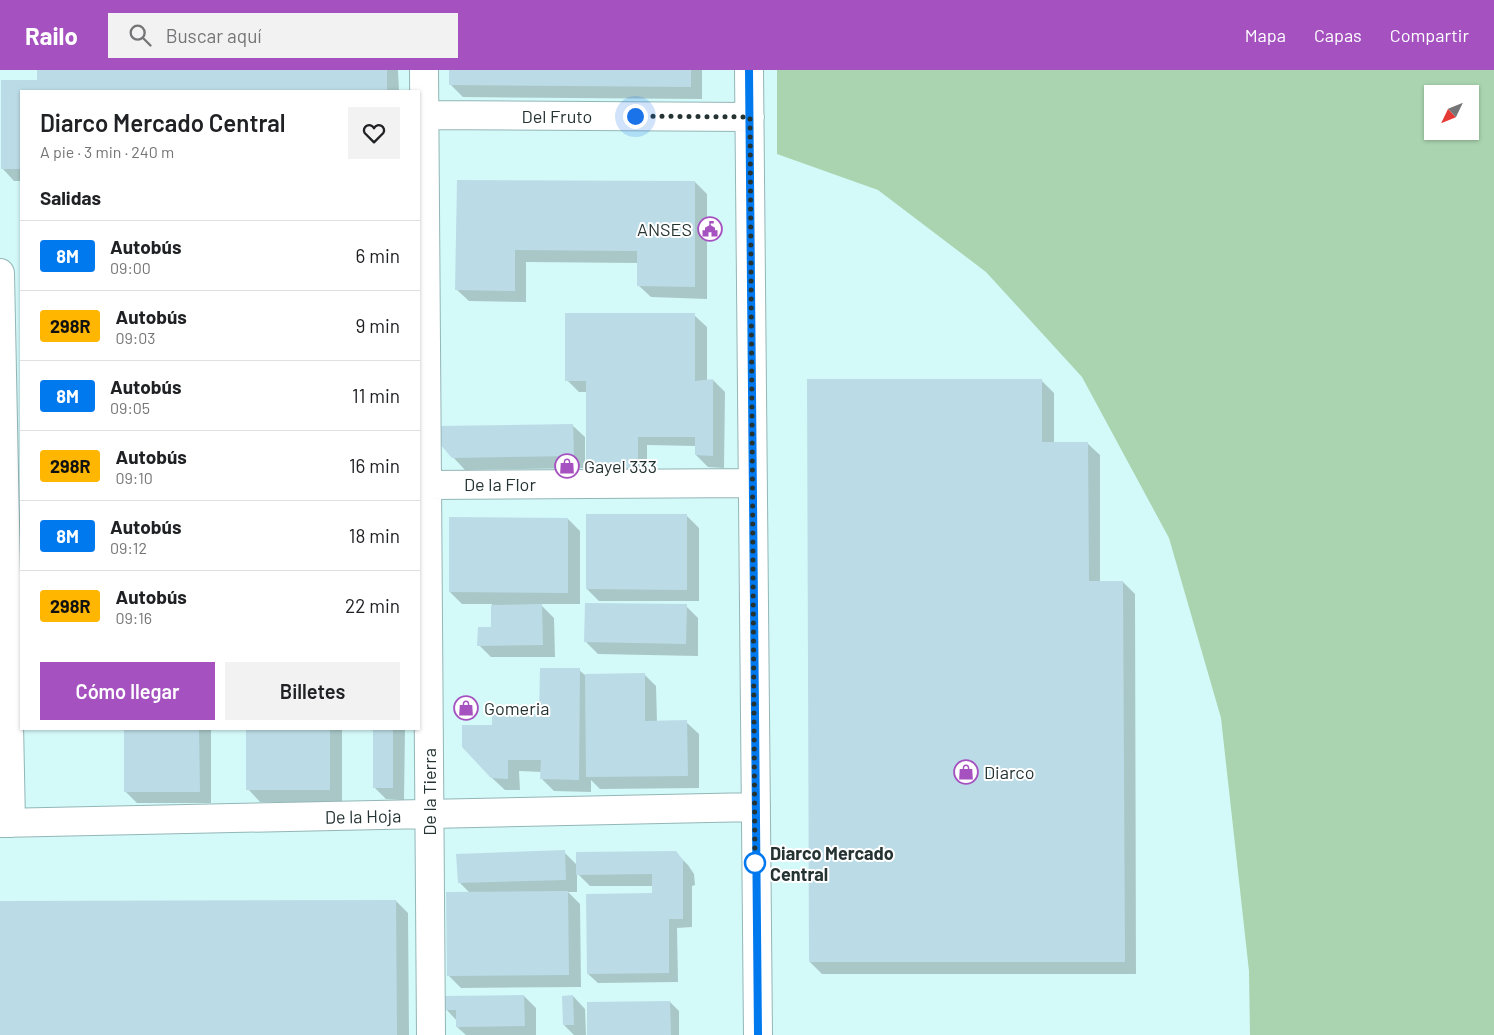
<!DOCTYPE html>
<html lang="es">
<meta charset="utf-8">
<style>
body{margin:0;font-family:Barlow,sans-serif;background:#f2f2f2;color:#202124;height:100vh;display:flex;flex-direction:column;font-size:19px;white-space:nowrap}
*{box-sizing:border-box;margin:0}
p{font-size:16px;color:#757577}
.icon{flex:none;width:28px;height:28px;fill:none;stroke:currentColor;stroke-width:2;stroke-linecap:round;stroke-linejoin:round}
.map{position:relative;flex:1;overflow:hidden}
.details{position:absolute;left:20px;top:20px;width:400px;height:640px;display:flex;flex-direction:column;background:#fff;border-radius:0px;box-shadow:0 1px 4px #0004}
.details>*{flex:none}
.badge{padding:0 10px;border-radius:4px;font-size:18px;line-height:32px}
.needle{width:32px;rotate:227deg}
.controls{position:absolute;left:1424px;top:15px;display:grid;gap:10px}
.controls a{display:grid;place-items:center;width:55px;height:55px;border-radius:0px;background:#fff;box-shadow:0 1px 4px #0004;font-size:25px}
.you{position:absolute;width:25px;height:25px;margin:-12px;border:4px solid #fff;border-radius:50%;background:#1a73e8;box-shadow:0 0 0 8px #1a73e833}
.map>.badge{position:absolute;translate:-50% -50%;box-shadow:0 0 0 2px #fff}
h2{padding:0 20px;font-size:19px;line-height:45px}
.round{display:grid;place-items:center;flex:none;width:52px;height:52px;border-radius:0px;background:#f2f2f2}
.summary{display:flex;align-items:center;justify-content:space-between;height:85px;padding:0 20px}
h1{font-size:24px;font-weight:600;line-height:38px}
.action{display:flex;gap:10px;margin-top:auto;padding:10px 20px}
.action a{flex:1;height:58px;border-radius:0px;background:#a552c0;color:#fff;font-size:20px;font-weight:600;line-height:58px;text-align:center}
.action a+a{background:#f2f2f2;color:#202124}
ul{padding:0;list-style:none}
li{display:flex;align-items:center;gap:15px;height:70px;padding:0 20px;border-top:1px solid #e0e0e0}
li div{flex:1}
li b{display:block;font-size:19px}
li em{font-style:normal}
li .badge{min-width:55px;font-weight:700;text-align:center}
header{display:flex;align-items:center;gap:30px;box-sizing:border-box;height:70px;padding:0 25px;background:#a552c0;color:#fff}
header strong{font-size:24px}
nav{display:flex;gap:28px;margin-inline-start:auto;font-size:18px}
.search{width:350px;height:45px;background:#f2f2f2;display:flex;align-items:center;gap:12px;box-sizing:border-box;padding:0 18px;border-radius:0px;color:#757577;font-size:19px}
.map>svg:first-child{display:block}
.green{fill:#a9d4af;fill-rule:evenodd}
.shadow{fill:#0003}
.building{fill:#bbdce7}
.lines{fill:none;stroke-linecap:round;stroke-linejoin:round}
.minor-casing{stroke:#93b6b7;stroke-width:30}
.minor{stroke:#fff;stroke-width:28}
.line-casing{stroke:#fff;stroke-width:11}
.line{stroke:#0079ef;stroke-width:8}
.walk{stroke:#253333;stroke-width:5;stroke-dasharray:0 9}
.stop-dot{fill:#fff;stroke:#0079ef;stroke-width:2.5}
.labels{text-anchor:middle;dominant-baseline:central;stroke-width:4;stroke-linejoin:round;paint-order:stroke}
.street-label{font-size:18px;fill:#253333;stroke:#fff}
.poi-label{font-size:18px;fill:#253333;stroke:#fff;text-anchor:start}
.stop-label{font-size:18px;font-weight:bold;fill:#253333;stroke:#fff;text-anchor:start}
</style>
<header>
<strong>Railo</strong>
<div class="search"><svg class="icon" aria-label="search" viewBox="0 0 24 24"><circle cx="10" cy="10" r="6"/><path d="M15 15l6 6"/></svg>Buscar aquí</div>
<nav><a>Mapa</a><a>Capas</a><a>Compartir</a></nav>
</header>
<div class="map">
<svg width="1494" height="965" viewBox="0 0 1494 965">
<rect width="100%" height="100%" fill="#d4f9f9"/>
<path class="green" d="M777 0H1494V965H1250L1249 901 1221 648 1169 468 1082 307 986 202 878 120 777 84ZM1432 24H1470V61H1432Z"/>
<path class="shadow" d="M39 0H398L399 21H21V111H14L2 98V11H39Z
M451 0H702V29L463 27 451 15Z
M458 111 695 112 707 124V229L651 227 638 215 639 193 526 192V232L469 231 456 219Z
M694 245 707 257V311L713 310 725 322 724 398 708 397 696 385V376L647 375V407H597L585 396V398L465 400 453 387 572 355 585 367V391H587L588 322H579L567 310Z
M1042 311 1054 323V373H1087L1100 385V512H1123L1135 524 1136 904H822L810 892Z
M687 446 699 458V531H599L587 519Z
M568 449 580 461V534H540L554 548 555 587H491L479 575 492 558V534H462L450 522Z
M686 536 698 548V586L598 584 586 572Z
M579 600 585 605 644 604 656 616 657 652H686L699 664V718L600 719 591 710V722L554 721 542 709V702L519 701 520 720H505L492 708 493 657 541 646Z
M125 659H211V733H137L125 721Z
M247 659H342V732H260L248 719Z
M375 659H405L404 730 386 729 374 717Z
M564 782 577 795 675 782 688 795 694 804 695 815 692 816V857L677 858 678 912 598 913 588 904 653 825V816H590L577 803V822H568L580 834 581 917 461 918 448 905 470 823 459 812Z
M396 831 408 843 409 965H0V832Z
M524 926 536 938V965H466L457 957V951L446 939Z
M573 926 585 939 586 965H574L564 955Z
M670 932 679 941V965H588Z"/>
<path class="building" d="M37 0H387V21H21V99H1V10H37Z
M449 0H691V17L449 15Z
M457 110 695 111V217L637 216V181L515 180V221L455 220Z
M565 243H695V311L713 309V386L695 385V367H638V399L586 398V311H565Z
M807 309H1042V372H1088L1089 511H1123L1125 892H809Z
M573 354 574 386 452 388 439 373 438 356Z
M586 444H687V520L586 519Z
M449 447 568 448V523L449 522Z
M585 533 687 534 686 574 584 572Z
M542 534 543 575 477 576 478 557H491V535Z
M540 598H580L579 710 540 709 541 690H508V709L491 708 462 677V655H492V644H539Z
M645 603V651L687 650 688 706 586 707 585 604Z
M124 659H199L200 722H124Z
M246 659H330V720H246Z
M373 659H393V718H373Z
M565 780 566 810 458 813 456 784Z
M676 781 683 790V849H669V903L587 904 586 824 652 823V804L576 805V782Z
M568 821 569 905 447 906 446 822Z
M396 830 397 965H0V831Z
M524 925 525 956 456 957V940H445L444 926Z
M573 925 574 955H563L562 926Z
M670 931 671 965H587V932Z"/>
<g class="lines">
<g class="minor-casing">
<path id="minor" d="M424 0 431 965
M749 0 758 965
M424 45 750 47
M0 203 11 753
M427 415 753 413
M0 753 756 737"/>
</g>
<use href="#minor" class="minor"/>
</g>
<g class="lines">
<g class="line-casing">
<path id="line" d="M749 0 758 965"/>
</g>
<use href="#line" class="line"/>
<path class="walk" d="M635 46 750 47 755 798V793"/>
</g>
<defs>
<g id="civic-ring" transform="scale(1.25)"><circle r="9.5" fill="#fff" stroke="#a552c0" stroke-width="1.5"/><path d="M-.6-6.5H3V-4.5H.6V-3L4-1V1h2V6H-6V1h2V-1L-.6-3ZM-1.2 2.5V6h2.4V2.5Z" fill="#a552c0"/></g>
<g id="shop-ring" transform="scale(1.25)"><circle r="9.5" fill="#fff" stroke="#a552c0" stroke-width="1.5"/><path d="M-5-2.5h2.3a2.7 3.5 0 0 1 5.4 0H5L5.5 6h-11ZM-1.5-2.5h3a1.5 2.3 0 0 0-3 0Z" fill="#a552c0"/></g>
</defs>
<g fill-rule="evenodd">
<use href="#civic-ring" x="710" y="159"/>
<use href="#shop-ring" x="567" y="396"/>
<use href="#shop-ring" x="466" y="638"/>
<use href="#shop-ring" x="966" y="702"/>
</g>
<circle class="stop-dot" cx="755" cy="793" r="10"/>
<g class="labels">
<g class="street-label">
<text x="557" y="46">Del Fruto</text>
<text x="500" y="414">De la Flor</text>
<text transform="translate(429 722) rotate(-90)">De la Tierra</text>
<text transform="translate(363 746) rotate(-1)">De la Hoja</text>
</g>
<g class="poi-label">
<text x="692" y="159" text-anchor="end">ANSES</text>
<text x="584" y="396">Gayel 333</text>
<text x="484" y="638">Gomeria</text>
<text x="984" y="702">Diarco</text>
</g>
<g class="stop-label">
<text x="770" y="783">Diarco Mercado<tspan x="770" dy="21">Central</tspan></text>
</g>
</g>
</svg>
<div class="controls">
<a><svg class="needle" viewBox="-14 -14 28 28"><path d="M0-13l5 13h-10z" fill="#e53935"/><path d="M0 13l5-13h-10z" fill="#757577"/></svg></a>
</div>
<div class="you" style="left:635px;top:46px"></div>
<section class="details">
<div class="summary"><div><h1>Diarco Mercado Central</h1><p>A pie · 3 min · 240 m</p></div><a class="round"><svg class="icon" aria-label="heart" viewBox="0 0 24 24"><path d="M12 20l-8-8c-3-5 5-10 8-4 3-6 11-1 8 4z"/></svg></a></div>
<h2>Salidas</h2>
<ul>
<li><span class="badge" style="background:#0079ef;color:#fff">8M</span><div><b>Autobús</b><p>09:00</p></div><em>6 min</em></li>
<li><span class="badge" style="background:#feb600;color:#111">298R</span><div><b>Autobús</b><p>09:03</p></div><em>9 min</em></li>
<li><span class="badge" style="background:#0079ef;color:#fff">8M</span><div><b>Autobús</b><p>09:05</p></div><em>11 min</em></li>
<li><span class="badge" style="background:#feb600;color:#111">298R</span><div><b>Autobús</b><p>09:10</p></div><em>16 min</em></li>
<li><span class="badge" style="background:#0079ef;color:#fff">8M</span><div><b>Autobús</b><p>09:12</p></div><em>18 min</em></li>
<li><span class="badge" style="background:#feb600;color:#111">298R</span><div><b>Autobús</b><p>09:16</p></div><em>22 min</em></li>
</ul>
<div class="action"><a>Cómo llegar</a><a>Billetes</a></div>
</section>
</div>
